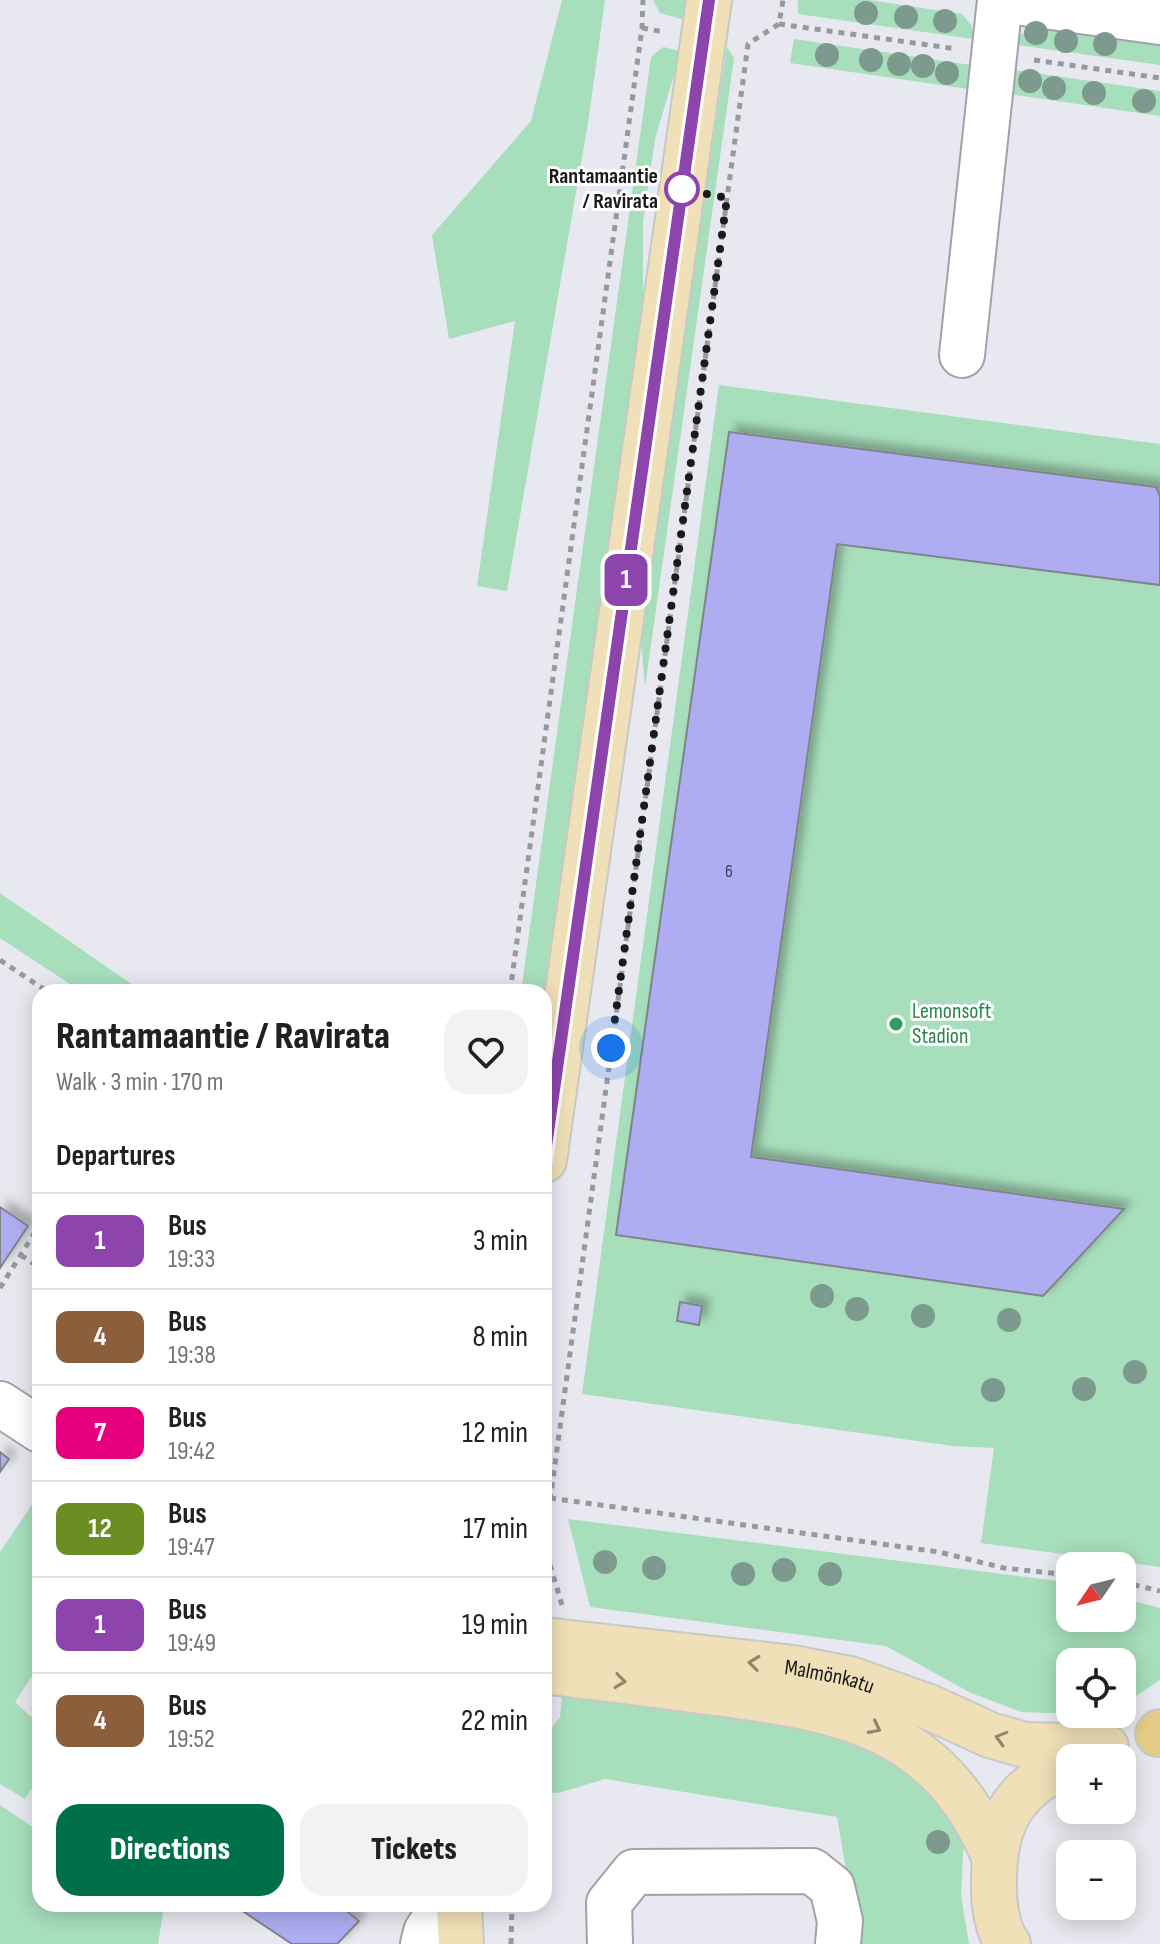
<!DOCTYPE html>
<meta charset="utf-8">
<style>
body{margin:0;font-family:"Sofia Sans Condensed",sans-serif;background:#f2f2f2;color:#202124;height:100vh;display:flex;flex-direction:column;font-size:30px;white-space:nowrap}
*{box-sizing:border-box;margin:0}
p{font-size:26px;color:#757577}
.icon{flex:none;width:44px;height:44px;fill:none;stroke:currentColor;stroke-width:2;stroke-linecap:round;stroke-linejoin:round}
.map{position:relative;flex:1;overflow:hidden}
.sheet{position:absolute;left:32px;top:984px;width:520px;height:928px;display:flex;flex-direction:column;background:#fff;border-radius:24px;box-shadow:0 4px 20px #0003}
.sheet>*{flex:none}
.badge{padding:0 16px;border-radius:12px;font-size:28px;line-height:52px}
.needle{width:52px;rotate:235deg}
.controls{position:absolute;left:1056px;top:1552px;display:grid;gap:16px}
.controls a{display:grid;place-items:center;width:80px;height:80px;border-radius:16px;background:#fff;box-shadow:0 4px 20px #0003;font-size:40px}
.you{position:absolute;width:40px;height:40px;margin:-20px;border:6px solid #fff;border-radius:50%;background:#1a73e8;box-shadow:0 0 0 12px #1a73e833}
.map>.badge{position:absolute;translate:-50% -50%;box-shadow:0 0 0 4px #fff}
h2{padding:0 24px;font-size:30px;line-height:72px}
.round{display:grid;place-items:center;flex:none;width:84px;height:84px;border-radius:24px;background:#f2f2f2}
.overview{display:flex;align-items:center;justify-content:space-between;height:136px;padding:0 24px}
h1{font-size:38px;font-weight:800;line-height:60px}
.cta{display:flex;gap:16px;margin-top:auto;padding:16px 24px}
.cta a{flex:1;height:92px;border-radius:24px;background:#007049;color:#fff;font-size:32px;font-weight:800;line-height:92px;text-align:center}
.cta a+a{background:#f2f2f2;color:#202124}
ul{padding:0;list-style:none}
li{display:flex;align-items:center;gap:24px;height:96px;padding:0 24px;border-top:2px solid #e0e0e0}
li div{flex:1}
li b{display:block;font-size:30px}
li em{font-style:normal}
li .badge{min-width:88px;font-weight:700;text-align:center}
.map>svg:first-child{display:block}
.green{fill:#a7debc}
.building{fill:#afadf2;stroke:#828389;stroke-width:2;filter:url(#shadow)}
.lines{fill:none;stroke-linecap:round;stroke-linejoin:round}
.minor-casing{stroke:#a1a2a9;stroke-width:48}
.major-casing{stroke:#c8c8c9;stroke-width:48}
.highway-casing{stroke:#c8c8c9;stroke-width:48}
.path{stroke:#98989e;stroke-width:5;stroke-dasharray:6 6;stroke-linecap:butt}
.minor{stroke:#fff;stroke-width:44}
.major{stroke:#efe0b7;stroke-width:44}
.highway{stroke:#e4cb87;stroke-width:44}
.tree{fill:#7c9a8e}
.oneway{stroke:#8f8771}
.line-casing{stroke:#fff;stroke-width:18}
.line{stroke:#8e44ad;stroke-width:12}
.walk{stroke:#1a1a1c;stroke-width:8;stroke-dasharray:0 14.4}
.stop-dot{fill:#fff;stroke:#8e44ad;stroke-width:4}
.leisure-dot{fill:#2e9e5b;stroke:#fff;stroke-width:3}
.labels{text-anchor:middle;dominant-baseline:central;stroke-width:6;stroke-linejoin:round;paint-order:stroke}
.number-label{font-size:18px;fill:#3f3f52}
.stop-label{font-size:22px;font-weight:bold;fill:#1a1a1c;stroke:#fff;text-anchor:end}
.leisure-label{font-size:22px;fill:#27864d;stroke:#fff;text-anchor:start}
.street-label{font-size:22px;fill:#1a1a1c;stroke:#fff}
</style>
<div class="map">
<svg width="1160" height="1944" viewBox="0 0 1160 1944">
<defs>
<filter id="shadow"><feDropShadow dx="7" dy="-7" stdDeviation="4" flood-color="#0004"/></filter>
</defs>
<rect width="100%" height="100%" fill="#e8e8f0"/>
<path class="green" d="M562 0H605L588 123 507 591 477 586 515 321 449 339 432 235 531 121Z
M653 0H691L688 21 660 13Z
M798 0H869L962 14 972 26 973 39 798 14Z
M1035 24 1160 42V65L1017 45 1019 36Z
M794 39 971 65 968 89 790 63Z
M663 47 681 51 655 139 643 222V326L544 1017V992H521L651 57Z
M727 47 734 58 645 687 640 631Z
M1014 70 1160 91V116L1010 94Z
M719 385 1160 444V1567L981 1543 994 1448 953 1446 582 1394Z
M0 893 143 992H82L0 938Z
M40 1493V1664L15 1702 40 1725V1776L25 1799 0 1784V1552Z
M568 1519 1065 1582 1070 1584V1618H1122V1598L1160 1608V1680L1132 1699 1122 1702V1662H1070V1714H1076L1021 1712 971 1693 886 1646 590 1607Z
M562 1695 835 1725 930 1783 964 1837 961 1895 969 1944H852L855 1923 837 1817 605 1779 558 1793 544 1792V1738L560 1717Z
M0 1805 40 1832V1904H149L163 1913 158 1944H0Z"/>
<path class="building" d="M729 432 1156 487 1160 496V585L837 544 751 1157 1124 1209 1043 1296 616 1235Z
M0 1207 28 1226 0 1268Z
M680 1302 702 1306 699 1325 677 1321Z
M0 1452 9 1459 0 1472Z
M232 1904H347L343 1908 359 1921 337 1944H292Z"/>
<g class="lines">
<g class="minor-casing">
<path id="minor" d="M1002 0 1160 22
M962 355 1000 0
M0 1404 40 1430
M423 1944 426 1932 444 1904
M610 1944 609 1903 634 1872 812 1871 832 1887 840 1921 838 1944"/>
</g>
<g class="major-casing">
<g id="major">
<path d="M544 1160 709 0"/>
<path id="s1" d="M544 1640 793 1668 850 1679 929 1707 990 1735 1025 1745 1106 1747"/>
<path d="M544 1667 558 1673C611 1679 663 1686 715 1693 841 1709 937 1725 993 1854"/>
<path d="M459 1904 461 1944"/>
<path d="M1008 1944C998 1932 994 1906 994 1891 992 1825 1010 1790 1070 1762"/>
</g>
</g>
<g class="highway-casing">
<path id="highway" d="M1158 1734 1160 1732"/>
</g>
<path class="path" d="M779 24 957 49
M642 28 664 32
M1034 60 1160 78
M0 960 48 992
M510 992 642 28 643 0
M21 1255 40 1268
M0 1288 40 1224
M550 1498 939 1552 1004 1568 1070 1575
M1122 1582 1160 1591
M562 1605 544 1545 748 44 779 24 783 0
M544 1722 549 1710
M511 1944 512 1904"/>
<use href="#minor" class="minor"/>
<use href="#major" class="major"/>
<use href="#highway" class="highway"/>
</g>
<g class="tree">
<circle cx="866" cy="13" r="12"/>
<circle cx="906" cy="17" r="12"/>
<circle cx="945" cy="21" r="12"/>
<circle cx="1036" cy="33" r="12"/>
<circle cx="1066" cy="41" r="12"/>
<circle cx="1105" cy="44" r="12"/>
<circle cx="827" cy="55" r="12"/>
<circle cx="871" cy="60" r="12"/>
<circle cx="899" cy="64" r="12"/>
<circle cx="923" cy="66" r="12"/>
<circle cx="947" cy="73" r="12"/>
<circle cx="1030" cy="81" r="12"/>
<circle cx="1054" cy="88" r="12"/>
<circle cx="1094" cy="93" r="12"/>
<circle cx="1144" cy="101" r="12"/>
<circle cx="822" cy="1296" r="12"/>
<circle cx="857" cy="1309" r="12"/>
<circle cx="923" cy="1316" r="12"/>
<circle cx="1009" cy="1320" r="12"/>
<circle cx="1135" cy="1372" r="12"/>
<circle cx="1084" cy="1389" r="12"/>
<circle cx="993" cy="1390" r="12"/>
<circle cx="605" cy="1562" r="12"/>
<circle cx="654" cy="1568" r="12"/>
<circle cx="784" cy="1570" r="12"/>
<circle cx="743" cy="1574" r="12"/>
<circle cx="830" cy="1574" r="12"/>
<circle cx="938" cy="1842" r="12"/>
</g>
<defs><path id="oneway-chevron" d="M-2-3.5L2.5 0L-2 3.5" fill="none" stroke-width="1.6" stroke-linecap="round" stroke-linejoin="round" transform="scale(2)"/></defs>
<g class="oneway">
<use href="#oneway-chevron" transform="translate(754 1663) rotate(-173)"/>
<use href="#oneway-chevron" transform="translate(620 1681) rotate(7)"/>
<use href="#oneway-chevron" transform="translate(875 1728) rotate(27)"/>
<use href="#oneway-chevron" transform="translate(1001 1738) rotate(-164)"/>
</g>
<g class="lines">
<g class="line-casing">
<path id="line" d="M544 1160 709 0"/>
</g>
<use href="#line" class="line"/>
<path class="walk" d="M611 1048 727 198 682 189"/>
</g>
<circle class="stop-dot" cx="682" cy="189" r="16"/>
<circle class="leisure-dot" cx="896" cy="1024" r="8"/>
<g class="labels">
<g class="number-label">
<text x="729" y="871">6</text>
</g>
<g class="stop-label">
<text x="658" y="176">Rantamaantie<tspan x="658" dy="25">/ Ravirata</tspan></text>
</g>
<g class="leisure-label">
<text x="912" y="1011">Lemonsoft<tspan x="912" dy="25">Stadion</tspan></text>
</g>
<g class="street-label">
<text stroke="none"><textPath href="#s1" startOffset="288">Malmönkatu</textPath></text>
</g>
</g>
</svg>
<div class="controls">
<a><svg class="needle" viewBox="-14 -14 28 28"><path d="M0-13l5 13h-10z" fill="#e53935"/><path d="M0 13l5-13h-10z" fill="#757577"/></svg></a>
<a><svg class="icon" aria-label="locate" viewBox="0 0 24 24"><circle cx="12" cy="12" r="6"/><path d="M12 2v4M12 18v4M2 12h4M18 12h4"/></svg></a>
<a>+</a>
<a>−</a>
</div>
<div class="you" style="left:611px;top:1048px"></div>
<b class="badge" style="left:626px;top:580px;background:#8e44ad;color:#fff">1</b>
<section class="sheet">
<div class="overview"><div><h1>Rantamaantie / Ravirata</h1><p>Walk · 3 min · 170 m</p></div><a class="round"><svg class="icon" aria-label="heart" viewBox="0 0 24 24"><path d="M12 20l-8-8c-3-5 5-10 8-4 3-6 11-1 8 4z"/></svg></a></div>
<h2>Departures</h2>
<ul>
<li><span class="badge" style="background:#8e44ad;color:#fff">1</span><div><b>Bus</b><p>19:33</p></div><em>3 min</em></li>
<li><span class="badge" style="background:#8b5e3c;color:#fff">4</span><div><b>Bus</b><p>19:38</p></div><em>8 min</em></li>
<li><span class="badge" style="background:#e6007e;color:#fff">7</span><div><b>Bus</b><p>19:42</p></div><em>12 min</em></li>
<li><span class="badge" style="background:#6b8e23;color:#fff">12</span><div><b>Bus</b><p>19:47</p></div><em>17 min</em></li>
<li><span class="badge" style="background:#8e44ad;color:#fff">1</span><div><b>Bus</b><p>19:49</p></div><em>19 min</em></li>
<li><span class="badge" style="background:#8b5e3c;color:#fff">4</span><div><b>Bus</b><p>19:52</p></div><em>22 min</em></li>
</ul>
<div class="cta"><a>Directions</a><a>Tickets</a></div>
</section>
</div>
